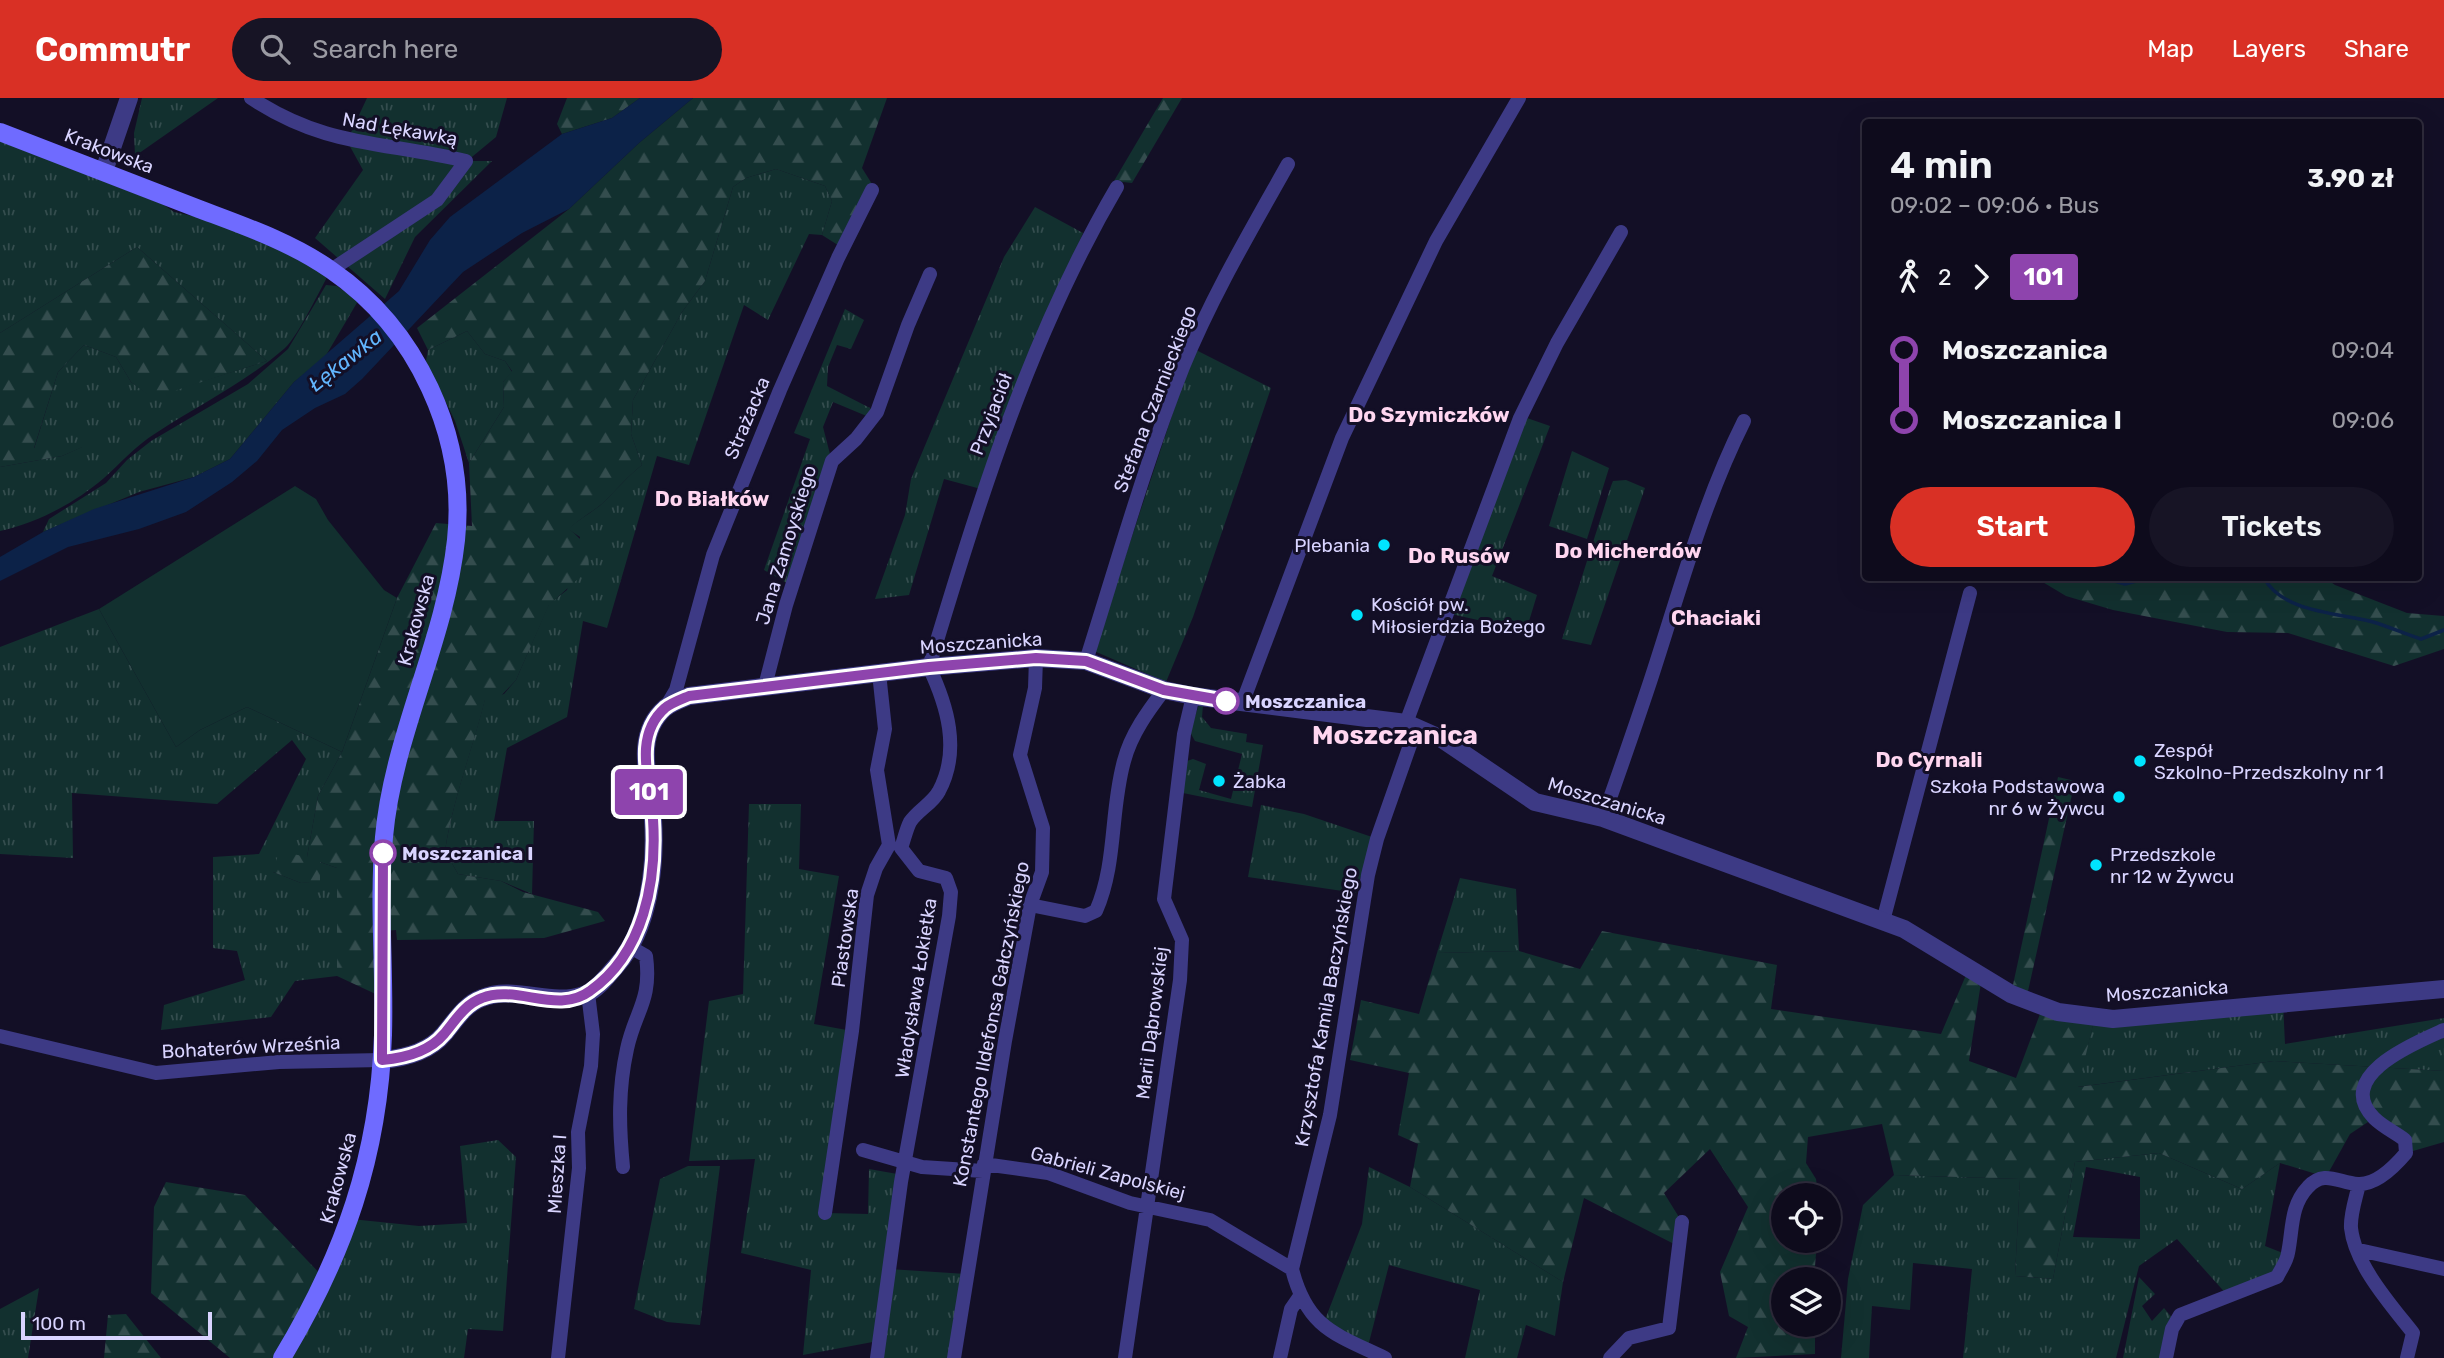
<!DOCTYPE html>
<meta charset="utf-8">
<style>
body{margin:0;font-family:Rubik,sans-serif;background:#171425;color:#f1f3f6;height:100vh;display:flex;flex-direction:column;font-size:26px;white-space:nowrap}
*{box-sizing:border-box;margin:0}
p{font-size:23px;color:#9b9ba3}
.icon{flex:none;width:38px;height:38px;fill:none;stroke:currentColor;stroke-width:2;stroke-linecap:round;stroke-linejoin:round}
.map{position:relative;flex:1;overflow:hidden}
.details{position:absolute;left:1862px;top:21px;width:560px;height:462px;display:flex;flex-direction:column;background:#0e0b1c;border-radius:7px;box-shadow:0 7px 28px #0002,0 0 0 2px #2e2b3b}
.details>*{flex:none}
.badge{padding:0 14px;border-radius:5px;font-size:24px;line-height:46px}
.buttons{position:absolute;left:1771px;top:1085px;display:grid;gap:14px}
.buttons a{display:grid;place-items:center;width:70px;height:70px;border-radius:50%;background:#0e0b1c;box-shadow:0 7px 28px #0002,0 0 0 2px #2e2b3b;font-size:35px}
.scale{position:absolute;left:21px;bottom:18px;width:191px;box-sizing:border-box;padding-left:7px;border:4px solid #d9d4ff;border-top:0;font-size:19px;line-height:24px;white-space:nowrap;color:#d9d4ff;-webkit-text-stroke:5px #130f26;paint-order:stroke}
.map>.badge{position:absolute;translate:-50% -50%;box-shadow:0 0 0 4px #fff}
.legs{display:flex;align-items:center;gap:10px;height:77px;padding:0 28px;font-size:23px}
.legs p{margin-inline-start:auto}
.summary{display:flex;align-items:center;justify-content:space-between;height:119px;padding:0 28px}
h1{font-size:38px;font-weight:600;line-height:52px}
.cta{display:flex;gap:14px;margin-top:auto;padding:14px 28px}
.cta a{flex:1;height:80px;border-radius:42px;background:#d93025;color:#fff;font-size:28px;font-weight:600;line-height:80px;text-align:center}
.cta a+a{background:#171425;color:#f1f3f6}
ul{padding:0 28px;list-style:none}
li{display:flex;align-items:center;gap:24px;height:70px;font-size:26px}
li i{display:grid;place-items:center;width:10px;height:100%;margin:0 9px;background:currentColor}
li i::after{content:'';width:18px;height:18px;margin:-9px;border:5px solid;border-radius:50%;background:#0e0b1c}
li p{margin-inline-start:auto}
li:first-child i{background:linear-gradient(#0000 50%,currentColor 0)}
li:last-child i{background:linear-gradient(currentColor 50%,#0000 0)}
header{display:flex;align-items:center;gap:42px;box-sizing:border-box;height:98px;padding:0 35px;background:#d93025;color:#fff}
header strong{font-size:33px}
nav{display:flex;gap:38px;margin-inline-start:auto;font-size:24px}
.search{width:490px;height:63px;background:#171425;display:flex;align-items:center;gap:18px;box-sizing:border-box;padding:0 24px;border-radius:38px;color:#9b9ba3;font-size:26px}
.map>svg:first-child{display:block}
.grass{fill:url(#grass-tufts);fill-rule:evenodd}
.forest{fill:url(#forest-firs)}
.pitch{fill:#12302f}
.water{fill:#0c2248}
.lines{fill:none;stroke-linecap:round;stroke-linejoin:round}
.stream{stroke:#0c2248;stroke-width:3.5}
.minor{stroke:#3d3a85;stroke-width:14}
.tertiary{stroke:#3d3a85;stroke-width:18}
.secondary{stroke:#6f6bff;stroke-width:18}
.line-1-casing{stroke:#fff;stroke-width:16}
.line-1{stroke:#8e44ad;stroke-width:10}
.poi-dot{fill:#00e5ff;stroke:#130f26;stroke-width:2.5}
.stop-1-dot{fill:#fff;stroke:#8e44ad;stroke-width:3.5}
.labels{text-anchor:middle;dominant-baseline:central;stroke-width:6;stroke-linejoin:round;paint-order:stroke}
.street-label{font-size:19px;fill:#d9d4ff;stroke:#130f26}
.poi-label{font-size:19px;fill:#d9d4ff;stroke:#130f26;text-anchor:start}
.stop-label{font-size:19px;font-weight:bold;fill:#d9d4ff;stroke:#130f26;text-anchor:start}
.water-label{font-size:21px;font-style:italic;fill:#62b6ff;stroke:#130f26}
.neighbourhood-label{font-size:21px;font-weight:bold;fill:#ffd6f0;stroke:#130f26}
.district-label{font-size:26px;font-weight:bold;fill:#ffd6f0;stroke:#130f26}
</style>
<header>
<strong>Commutr</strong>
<div class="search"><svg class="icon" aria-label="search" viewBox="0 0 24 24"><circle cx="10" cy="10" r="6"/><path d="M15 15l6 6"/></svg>Search here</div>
<nav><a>Map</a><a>Layers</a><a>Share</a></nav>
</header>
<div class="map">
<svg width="2444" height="1260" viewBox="0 0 2444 1260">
<defs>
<pattern id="grass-tufts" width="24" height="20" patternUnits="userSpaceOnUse" patternTransform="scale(1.75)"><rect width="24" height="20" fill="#12302f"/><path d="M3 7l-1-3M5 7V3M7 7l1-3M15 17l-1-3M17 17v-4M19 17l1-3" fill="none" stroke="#344d4e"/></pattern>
<pattern id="forest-firs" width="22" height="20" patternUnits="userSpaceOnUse" patternTransform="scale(1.75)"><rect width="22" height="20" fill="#12302f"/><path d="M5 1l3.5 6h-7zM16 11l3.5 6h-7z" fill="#344d4e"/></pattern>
</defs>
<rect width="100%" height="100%" fill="#130f26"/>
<path class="grass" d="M142 0H218L135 58 134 35Z
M367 0H507L496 39 467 63H492L415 139 385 201 315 140 363 72 347 43Z
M0 43 164 107 174 114 251 131 331 172C320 191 299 237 285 250 246 284 199 307 156 335 135 348 121 365 104 380 75 405 37 425 0 433V369L62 358 82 349 34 351 58 274 84 247 116 259 131 284 152 299 267 263 137 149 0 235Z
M776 71 825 88 832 103 822 137 809 136 768 222 744 207 689 367 657 358 607 530 583 523 567 619 507 650 494 723H534L532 796 501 783 458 776 445 753C453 700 472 653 485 601L504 596 516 582 549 506 567 492 580 439 568 431C580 420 595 413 605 403 617 391 628 378 642 367L631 336 633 302 682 214 705 183 733 89 746 80Z
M1035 109 1083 135 1025 267 981 391 944 381 909 497 875 501 905 417 911 381 1004 159Z
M326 187 337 188 358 203 325 259 294 284 230 361 194 379 139 394 43 434 49 421 106 385 127 362 151 343 248 286 288 251Z
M845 211 864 222 851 251 837 247 828 269 827 288 872 311 869 319 833 304 823 329 831 360 792 488 764 472 810 341 794 335Z
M467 233 485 256 505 263 512 274 503 284 504 309 469 365 455 323 426 263 428 252Z
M1194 251 1271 290 1193 519 1166 584 1094 553Z
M1524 319 1550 328 1492 478 1537 497 1526 533 1447 515Z
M1572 353 1609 370 1587 441 1549 428Z
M1626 382 1645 390 1591 547 1562 541 1611 388 1613 383Z
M99 511 176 649 200 632 247 609 342 654 318 698 307 759 273 774 301 785 320 783V764L337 770V878L295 883 271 919 161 932 164 907 245 882 237 853 213 850V759L259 756 306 661 292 642 217 706 72 695 73 760 0 756V549Z
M1199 606 1203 607 1202 619 1211 630 1247 636 1246 644 1263 647 1252 709 1183 695 1187 663 1193 661 1206 666 1199 692 1231 701 1242 656 1195 643 1190 634Z
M749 706H801L799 771 839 778 814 926 852 933 826 1115 868 1116 869 1071 903 1077 889 1171 966 1176 954 1260H877L878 1243 803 1257 811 1172 741 1155 755 1061 689 1063 709 903 743 896Z
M1261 707 1304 716 1372 739 1356 795 1248 779Z
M1460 780 1516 791 1519 853 1437 855Z
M2283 904 2285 946 2444 920V973L2274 963 2077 989 2095 919Z
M498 1042 516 1059 503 1233 468 1231 464 1260H282L351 1121 419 1128 467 1125 460 1048Z
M2159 1055 2242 1091 2280 1065 2265 1148 2288 1157 2277 1179 2229 1199 2177 1141 2139 1168 2116 1260H1963L1972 1171 1913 1165 1910 1212 1872 1208 1869 1260H1841L1848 1181 1863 1107 1894 1077 2020 1081 2015 1178 2053 1181 2075 1064ZM2086 1069 2140 1079V1141L2073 1139Z
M688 1068H720L700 1227 667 1224 634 1211 660 1081Z
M1369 1069 1410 1089 1563 1184 1555 1238 1526 1227 1517 1260H1465L1480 1192 1389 1167 1367 1252 1323 1227 1362 1126Z
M2139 1179 2155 1196 2142 1208 2152 1223 2164 1210 2173 1221 2162 1260H2123Z
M39 1190 28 1260H0V1211Z"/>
<path class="forest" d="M567 0H640L612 20 562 36 557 26Z
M693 0H887L862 70 872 86 841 149 822 137 832 103 825 88 776 71 746 80 733 89 705 183 682 214 633 302 631 336 642 367C628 378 618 390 605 403 596 412 580 420 569 431 584 443 589 451 589 471L549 507 516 582 498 601 485 602C472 653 453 701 445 753L458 776 501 783 523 794 598 814 605 823 544 840 397 842 396 832 382 833V899L337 878V770L320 764V784L301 785 273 774 279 753 307 759 318 698 342 654 397 500 436 425 472 428 469 365 504 309 503 284 512 273 505 263 485 256 467 233 428 252 417 230 569 111 639 45Z
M1163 0H1182L1132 85 1114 83Z
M137 149 267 263 152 300 131 284 116 259 84 247 58 274 34 350 85 348 62 358 0 369V235Z
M2036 480H2325L2335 487 2407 515 2444 518V551L2394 568 2288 535 2227 534 2113 512 2066 498Z
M2058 679 2075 683 2026 902 2011 896Z
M1602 833 1777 867 1771 911 1941 936 1969 870 1982 878 1969 963 2016 980 2043 908 2095 919 2078 989 2274 963 2444 973V1044L2406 1055 2405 1042 2374 1020 2350 1036 2326 1079 2280 1065 2242 1091 2159 1055 2075 1064 2053 1181 2015 1178 2020 1081 1894 1077 1882 1026 1808 1039 1806 1065 1816 1081 1818 1097H1783V1143H1817L1814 1181H1783V1227H1815V1256L1736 1260 1748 1229 1729 1218 1720 1174 1748 1109 1710 1051 1664 1095 1682 1124 1678 1148 1584 1100 1563 1184 1410 1089 1418 1046 1398 1037 1409 975 1350 962 1361 902 1419 916 1437 855 1519 853 1580 871Z
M166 1084 245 1097 326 1182 282 1260H230L151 1195 154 1109Z
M126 1216 161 1260H104L108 1217Z"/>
<path class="pitch" d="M295 388 316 401 328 422 384 492 397 500 342 654 247 609 200 632 176 649 99 511Z"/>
<path class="water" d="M640 0H693L639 45 569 111 522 135 463 174 362 281 345 296 315 310 282 332 257 363 232 384 186 414 139 431 68 449 0 483V459L43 434 94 411 194 379 230 361 294 284 399 193 430 142 450 119 562 36 612 20Z"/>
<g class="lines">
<path class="stream" d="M2105 480 2125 486 2147 480
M2264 480C2283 515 2339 515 2373 524 2390 529 2405 536 2421 541L2444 532"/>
<path class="minor" d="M251 0C327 50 383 43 466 63L437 102 331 172
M1086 563C1117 465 1145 365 1183 269 1212 198 1251 132 1288 66
M765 588 786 507 832 363 856 341 877 314 908 227 930 176
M1242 606 1342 340 1436 143 1519 0
M666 609 676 592 713 457 780 292 838 160 872 92
M1406 625 1520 320 1557 245 1621 134
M1603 720C1619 675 1635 629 1650 584 1679 496 1702 407 1744 323
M1030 807 1085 818 1096 813C1117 765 1110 713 1124 663 1131 636 1148 613 1164 592
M1883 823 1970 495
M0 938 156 975 279 964 382 962
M863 1052 922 1069 983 1073
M984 1066 1048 1075 1130 1105 1210 1122 1292 1171
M623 1069C619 1028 618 992 627 951 635 913 652 903 646 858L632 850
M2359 1086C2356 1100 2350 1116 2351 1130 2355 1167 2391 1207 2413 1235L2407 1260
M825 1115 852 933 867 797 876 770 889 747 877 672 885 631 879 575
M2359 1152 2444 1171
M558 1260 579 1070 578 1034 591 968 593 936 588 895
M877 1260 901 1084 949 818 951 794 946 780 919 773 901 750C904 742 906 732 910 724 918 712 933 705 939 693 961 652 947 607 929 569 979 403 1029 239 1117 89
M954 1260 1005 943 1030 807 1042 774 1043 730 1020 657 1035 590 1036 560
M1125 1260 1180 882 1182 842 1164 801 1184 636 1193 598
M1280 1260 1291 1211 1300 1198
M1385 1260C1335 1236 1307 1230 1292 1171L1330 1017 1368 777 1377 741 1416 630
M1610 1260 1629 1240 1669 1230 1682 1124
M2166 1260 2172 1231 2180 1217 2277 1179C2281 1171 2287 1163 2288 1155 2293 1131 2290 1108 2308 1089 2324 1071 2339 1085 2358 1086 2377 1087 2395 1068 2406 1055L2405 1042C2396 1035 2383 1029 2374 1020 2333 978 2415 945 2444 932"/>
<path class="tertiary" d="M104 73 129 0
M382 962C404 960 429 954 444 936 455 923 465 906 482 900 515 886 551 910 586 896 598 891 608 877 617 867 649 831 656 769 653 721 651 686 632 639 665 610 671 605 682 601 689 598L929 569 1036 560 1086 563 1164 592 1193 598 1406 625 1442 641 1535 704 1603 720 1904 831 2011 896 2058 914 2113 921 2444 891"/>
<path class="secondary" d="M0 34C66 60 133 85 199 111 244 128 291 144 331 172 417 231 467 338 456 442 445 544 393 637 384 739 378 805 385 871 383 937 379 1058 344 1157 282 1260"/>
</g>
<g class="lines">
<g class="line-1-casing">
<path id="line-1" d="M383 755 382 962C404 960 429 954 444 936 455 923 465 906 482 900 516 886 558 917 590 893 644 855 657 783 653 721 651 686 632 639 665 610 671 605 682 601 689 598L929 569 1036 560 1086 563 1164 592 1226 603"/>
</g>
<use href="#line-1" class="line-1"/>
</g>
<g class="poi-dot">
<circle cx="1384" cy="447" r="7"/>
<circle cx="1357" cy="517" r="7"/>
<circle cx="2140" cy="663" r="7"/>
<circle cx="1219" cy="683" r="7"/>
<circle cx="2119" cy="699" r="7"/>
<circle cx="2096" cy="767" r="7"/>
</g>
<g class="stop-1-dot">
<circle cx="1226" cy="603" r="12"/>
<circle cx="383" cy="755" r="12"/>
</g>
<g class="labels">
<g class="street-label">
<text transform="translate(400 31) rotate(10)">Nad Łękawką</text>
<text transform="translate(109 53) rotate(21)">Krakowska</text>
<text transform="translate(1155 301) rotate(-69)">Stefana Czarnieckiego</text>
<text transform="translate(991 316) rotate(-69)">Przyjaciół</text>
<text transform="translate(747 320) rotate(-67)">Strażacka</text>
<text transform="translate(786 447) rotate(-73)">Jana Zamoyskiego</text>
<text transform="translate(416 522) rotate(-75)">Krakowska</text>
<text transform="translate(981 545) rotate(-4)">Moszczanicka</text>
<text transform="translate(1607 703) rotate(17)">Moszczanicka</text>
<text transform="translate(845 840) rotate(-82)">Piastowska</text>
<text transform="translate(916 890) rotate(-81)">Władysława Łokietka</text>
<text transform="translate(2167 893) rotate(-4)">Moszczanicka</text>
<text transform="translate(1326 909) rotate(-80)">Krzysztofa Kamila Baczyńskiego</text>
<text transform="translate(1152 925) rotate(-83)">Marii Dąbrowskiej</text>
<text transform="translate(991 926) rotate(-79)">Konstantego Ildefonsa Gałczyńskiego</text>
<text transform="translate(251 949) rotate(-3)">Bohaterów Września</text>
<text transform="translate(1108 1075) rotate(15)">Gabrieli Zapolskiej</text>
<text transform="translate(557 1076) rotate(-86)">Mieszka I</text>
<text transform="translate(338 1080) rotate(-75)">Krakowska</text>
</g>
<g class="poi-label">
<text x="1370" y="447" text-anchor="end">Plebania</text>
<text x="1371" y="506">Kościół pw.<tspan x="1371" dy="22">Miłosierdzia Bożego</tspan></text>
<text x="2154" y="652">Zespół<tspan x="2154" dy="22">Szkolno-Przedszkolny nr 1</tspan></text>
<text x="1233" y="683">Żabka</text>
<text x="2105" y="688" text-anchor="end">Szkoła Podstawowa<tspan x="2105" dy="22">nr 6 w Żywcu</tspan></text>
<text x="2110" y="756">Przedszkole<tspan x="2110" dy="22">nr 12 w Żywcu</tspan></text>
</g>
<g class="stop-label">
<text x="1245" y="603">Moszczanica</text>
<text x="402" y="755">Moszczanica I</text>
</g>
<g class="water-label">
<text transform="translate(345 262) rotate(-38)">Łękawka</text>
</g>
<g class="neighbourhood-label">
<text x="1429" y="316">Do Szymiczków</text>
<text x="712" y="400">Do Białków</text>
<text x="1628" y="452">Do Micherdów</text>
<text x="1459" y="457">Do Rusów</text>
<text x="1716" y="519">Chaciaki</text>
<text x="1929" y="661">Do Cyrnali</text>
</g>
<g class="district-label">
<text x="1395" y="637">Moszczanica</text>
</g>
</g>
</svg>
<div class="buttons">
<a><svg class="icon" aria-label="locate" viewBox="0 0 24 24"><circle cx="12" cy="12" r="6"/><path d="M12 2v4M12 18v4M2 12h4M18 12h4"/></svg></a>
<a><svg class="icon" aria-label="layers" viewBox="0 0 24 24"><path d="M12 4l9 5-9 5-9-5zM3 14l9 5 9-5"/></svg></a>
</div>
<div class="scale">100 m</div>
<b class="badge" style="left:649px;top:694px;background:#8e44ad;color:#fff">101</b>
<section class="details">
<div class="summary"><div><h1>4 min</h1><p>09:02 – 09:06 · Bus</p></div><b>3.90 zł</b></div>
<div class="legs"><svg class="icon" aria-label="walk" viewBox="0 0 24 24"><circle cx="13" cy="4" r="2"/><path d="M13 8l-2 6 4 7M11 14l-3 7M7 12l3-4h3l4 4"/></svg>2<svg class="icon" aria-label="forward" viewBox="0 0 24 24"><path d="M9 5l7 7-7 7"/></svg><b class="badge" style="background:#8e44ad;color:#fff">101</b></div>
<ul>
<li><i style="color:#8e44ad"></i><b>Moszczanica</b><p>09:04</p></li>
<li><i style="color:#8e44ad"></i><b>Moszczanica I</b><p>09:06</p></li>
</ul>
<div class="cta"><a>Start</a><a>Tickets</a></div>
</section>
</div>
